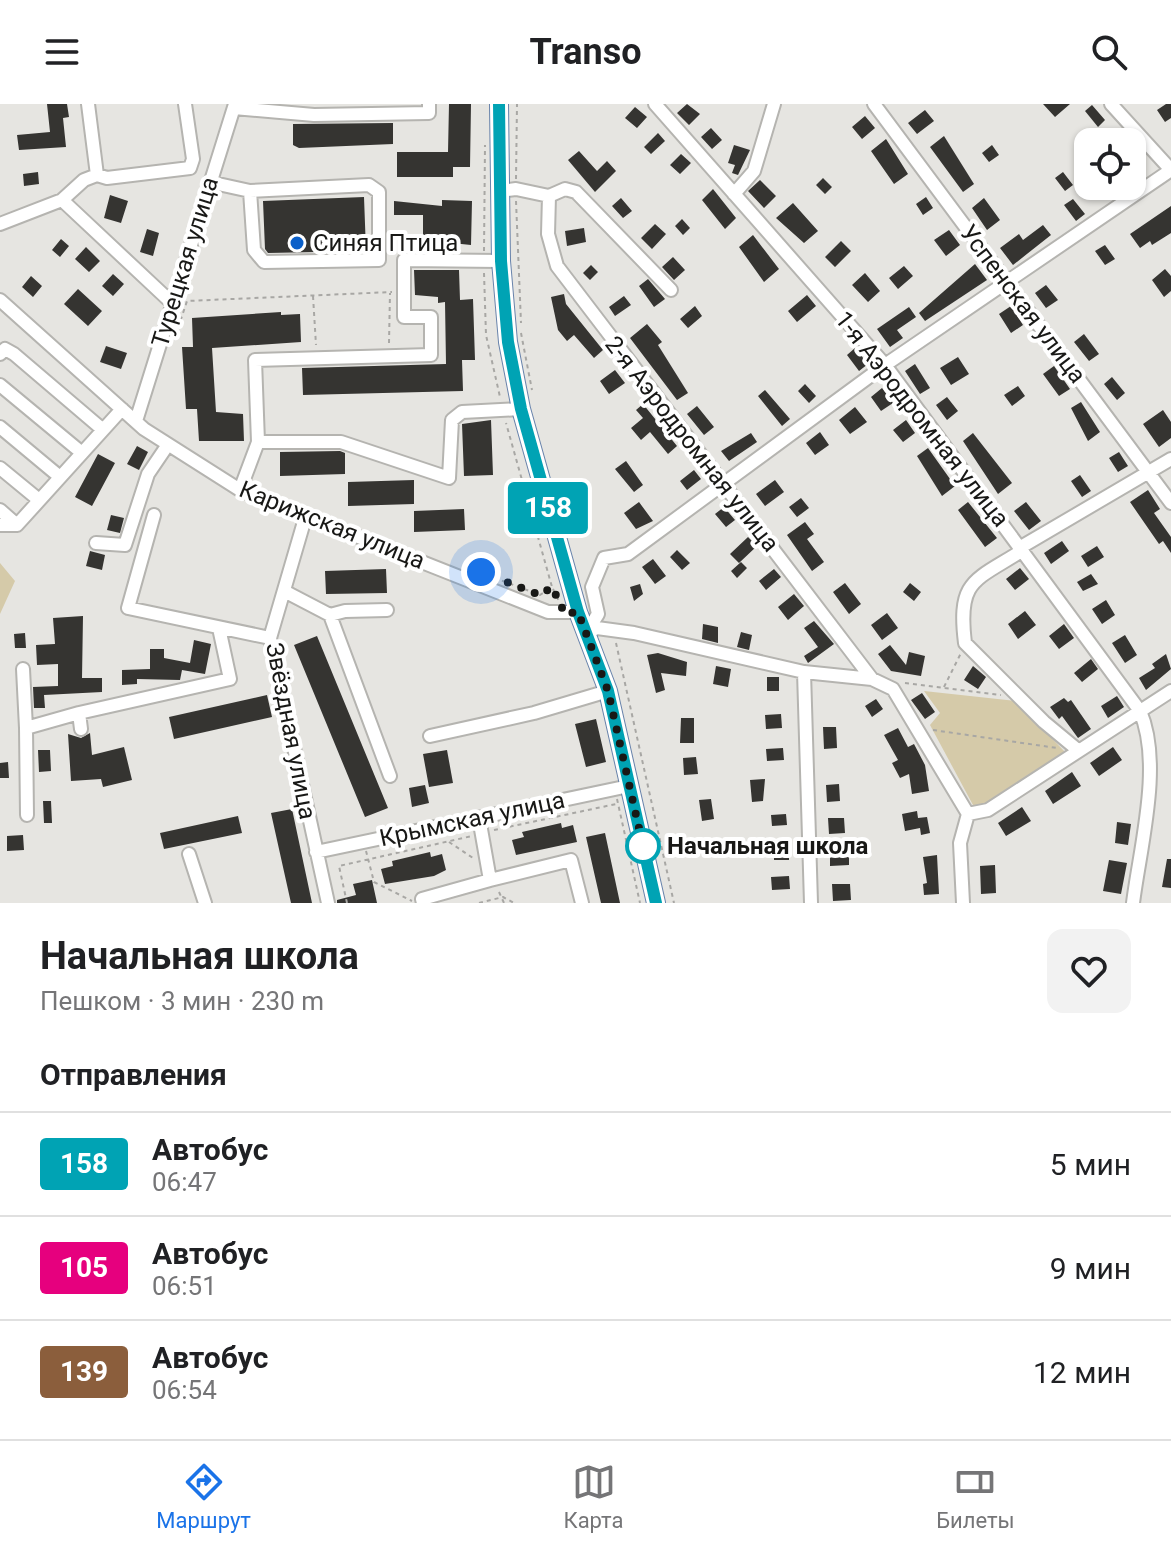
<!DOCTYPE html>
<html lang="ru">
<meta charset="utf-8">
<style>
body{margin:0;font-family:Roboto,sans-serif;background:#f2f2f2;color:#202124;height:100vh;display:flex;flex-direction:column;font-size:30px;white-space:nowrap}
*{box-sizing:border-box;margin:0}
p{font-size:26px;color:#757577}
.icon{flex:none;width:44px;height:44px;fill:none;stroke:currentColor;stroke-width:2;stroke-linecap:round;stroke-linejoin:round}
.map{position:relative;height:799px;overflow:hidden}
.sheet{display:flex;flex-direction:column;background:#fff;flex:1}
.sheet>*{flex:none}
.badge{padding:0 16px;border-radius:6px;font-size:28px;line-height:52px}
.buttons{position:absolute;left:1074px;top:24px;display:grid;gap:16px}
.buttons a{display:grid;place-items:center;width:72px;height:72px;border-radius:16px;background:#fff;box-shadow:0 2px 6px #0004;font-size:40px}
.you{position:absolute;width:40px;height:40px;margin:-20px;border:6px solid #fff;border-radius:50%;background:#1a73e8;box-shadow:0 0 0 12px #1a73e833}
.map>.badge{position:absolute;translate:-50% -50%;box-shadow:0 0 0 4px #fff}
h2{padding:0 40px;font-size:30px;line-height:72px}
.round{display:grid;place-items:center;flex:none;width:84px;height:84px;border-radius:16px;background:#f2f2f2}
.head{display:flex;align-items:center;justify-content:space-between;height:136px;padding:0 40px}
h1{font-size:38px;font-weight:700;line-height:60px}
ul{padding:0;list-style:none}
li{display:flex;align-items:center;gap:24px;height:104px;padding:0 40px;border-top:2px solid #e0e0e0}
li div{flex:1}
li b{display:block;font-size:30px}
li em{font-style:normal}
li .badge{min-width:88px;font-weight:700;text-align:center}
header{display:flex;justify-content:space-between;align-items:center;height:104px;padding:0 40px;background:#fff;font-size:36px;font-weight:700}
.tab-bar{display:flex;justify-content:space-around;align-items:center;height:112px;border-top:2px solid #e0e0e0;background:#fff;font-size:22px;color:#757577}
.tab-bar a{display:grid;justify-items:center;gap:4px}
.tab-bar .on{color:#1a73e8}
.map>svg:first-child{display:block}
.green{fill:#d5caa9}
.building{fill:#353431}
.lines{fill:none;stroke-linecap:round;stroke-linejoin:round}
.minor-casing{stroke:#b5b4b0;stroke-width:16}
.major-casing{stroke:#6883ab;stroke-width:20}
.path{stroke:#a8a7a4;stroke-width:2;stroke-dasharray:4 4;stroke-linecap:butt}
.minor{stroke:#fff;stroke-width:12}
.major{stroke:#bed7fd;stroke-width:16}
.line-casing{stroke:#fff;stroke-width:18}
.line{stroke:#00a3b4;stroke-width:12}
.walk{stroke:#181816;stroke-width:8;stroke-dasharray:0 14.4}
.poi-dot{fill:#0a5fc9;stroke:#fff;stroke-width:3}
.stop-dot{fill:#fff;stroke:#00a3b4;stroke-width:4}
.labels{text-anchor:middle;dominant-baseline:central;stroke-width:8;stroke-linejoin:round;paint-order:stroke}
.poi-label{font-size:24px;fill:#181816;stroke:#fff;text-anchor:start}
.street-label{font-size:24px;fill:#181816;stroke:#fff}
.stop-label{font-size:24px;font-weight:bold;fill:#181816;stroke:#fff;text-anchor:start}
</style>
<header><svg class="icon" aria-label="menu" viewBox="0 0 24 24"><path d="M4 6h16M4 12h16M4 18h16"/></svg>Transo<svg class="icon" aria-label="search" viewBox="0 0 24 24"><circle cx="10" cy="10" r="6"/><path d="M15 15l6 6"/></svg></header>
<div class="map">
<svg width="1171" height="799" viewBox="0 0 1171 799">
<rect width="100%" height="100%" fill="#e6e5e1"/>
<path class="green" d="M0 459 15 477 0 510Z
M924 587 1016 597 1065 648 981 702 973 701 930 621 940 609Z"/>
<path class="building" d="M47 0H67L69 13 63 14 66 43 19 46 17 31 50 28Z
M449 0H471L470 63H453V73H397V48H448Z
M687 0 700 10 689 21 677 9Z
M1043 0H1070L1055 13Z
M1166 0H1171V14L1165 18 1157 6Z
M1092 1 1105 16 1098 23 1085 7Z
M635 3 647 13 637 24 625 14Z
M925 6 934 17 917 30 908 19Z
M865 12 875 24 862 35 852 23Z
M393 19V40L299 44 293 41V20Z
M711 24 722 36 712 45 701 33Z
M658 29 665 37 651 50 644 43Z
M944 32 974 80 963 88 930 43Z
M886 35 908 70 894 80 871 47Z
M734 41 750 46 738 71 732 69 735 61 728 59Z
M992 41 999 51 989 58 982 49Z
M579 47 597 67 607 57 616 67 595 88 568 56Z
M681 50 691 59 680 70 670 61Z
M38 68 39 80 24 82 23 70Z
M1063 68 1073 81 1065 87 1055 74Z
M823 74 832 83 825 90 816 81Z
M760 76 776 92 764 104 748 87Z
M713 85 736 114 725 125 702 96Z
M110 91 128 97 121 119 104 114Z
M364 93 366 147 268 149 265 145 263 97Z
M926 93 933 104 923 111 916 100Z
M621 94 632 107 623 114 612 102Z
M984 94 1000 116 987 126 972 104Z
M1073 95 1085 110 1076 117 1064 101Z
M442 96 472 97 471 141 423 136V111H394V97L442 102Z
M793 99 818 127 804 139 776 114Z
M1171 102V129L1152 141 1150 137 1140 144 1130 130Z
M682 115 690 124 683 131 675 122Z
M655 120 666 130 652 145 641 134Z
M1043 121 1051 131 1013 161 1000 144 1019 130 1023 136Z
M584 124 586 138 567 142 565 127Z
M147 125 159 129 153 152 140 148Z
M949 126 960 141 946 152 934 136Z
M753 131 779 165 764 178 739 143Z
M61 135 69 142 60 153 52 146Z
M841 137 851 147 835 163 825 153Z
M1105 141 1115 155 1105 161 1095 147Z
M86 143 100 157 89 168 75 155Z
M673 153 685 166 674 176 662 163Z
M975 160 987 176 925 217 919 209Z
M591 161 598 168 590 176 583 169Z
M904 162 913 172 898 185 889 174Z
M1165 165 1171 172V187L1164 193 1152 176Z
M414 166H459L460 196 473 195 475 256H462L463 287 303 291 302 264 446 260 445 198 438 199V193L415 191Z
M865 169 880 187 868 198 852 181Z
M113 170 124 180 113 192 102 182Z
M31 172 42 182 33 193 22 183Z
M648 175 665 195 654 203 639 182Z
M1046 181 1058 196 1046 204 1035 189Z
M78 185 102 207 88 222 64 200Z
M564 190 566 200 603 246 594 254 574 231 567 237 558 226 551 193Z
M807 191 816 202 797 218 788 207Z
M624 192 631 201 615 212 609 203Z
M695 202 702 212 688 224 680 215Z
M1011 202 1023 221 1011 229 999 210Z
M909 203 916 213 897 226 903 234 890 243 877 225Z
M281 208V211L300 210 301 238 212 244 216 308 243 310 244 337H199L197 305H186L182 243H193L192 214Z
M647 220 662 238 658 241 688 289 677 296 630 234Z
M1084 230 1099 250 1089 257 1074 238Z
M106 242 127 249 121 265 100 258Z
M855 244 868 260 859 267 847 251Z
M958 253 969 270 951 281 940 264Z
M915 260 930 284 920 290 905 267Z
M1054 262 1070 285 1059 292 1043 270Z
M615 266 625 279 609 290 600 277Z
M1112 273 1125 289 1117 296 1104 280Z
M805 280 816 292 809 299 798 287Z
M1018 282 1025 292 1012 302 1004 291Z
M882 284 893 299 881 307 871 293Z
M765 286 790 315 782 322 758 292Z
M947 293 958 307 947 316 936 301Z
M1081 298 1100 328 1088 337 1071 304Z
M643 300 677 342 668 350 650 328 641 336 631 324 643 314 636 306Z
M697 302 714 323 704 331 687 310Z
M855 303 867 318 850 330 839 316Z
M1163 306 1171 318V334L1159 343 1143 320Z
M491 316 493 371 464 372 462 320Z
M906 316 915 329 903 338 893 326Z
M820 328 829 341 815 351 806 339Z
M751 329 757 338 729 357 721 347Z
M973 329 1012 379 998 390 963 337Z
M137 342 148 348 139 366 127 360Z
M928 344 955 382 942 392 917 352Z
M340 347 345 349V370L280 372V348Z
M1119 348 1128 362 1118 368 1109 354Z
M98 350 115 359 92 402 75 393Z
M626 357 643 381 634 388 615 365Z
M694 366 701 375 687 386 680 377Z
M1080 371 1091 387 1082 393 1071 377Z
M414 376V400L348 402V378Z
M775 376 784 388 765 402 756 390Z
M1148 386 1160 405 1154 409 1171 433V449L1163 437 1159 440 1130 398Z
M801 394 809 404 797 413 789 403Z
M639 398 653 417 636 425 624 409Z
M968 398 997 434 985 443 958 406Z
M1026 398 1041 417 1029 426 1014 407Z
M724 403 735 416 726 423 715 410Z
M464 405 465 426 414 428V407Z
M111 411 124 414 120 429 107 426Z
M805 418 814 430 807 435 824 458 812 467 787 431Z
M748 433 757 442 739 459 730 450Z
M1062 437 1069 447 1051 460 1044 449Z
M1097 442 1104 453 1088 463 1081 452Z
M677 446 690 459 682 466 670 453Z
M90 447 105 451 102 466 86 462Z
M653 455 666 472 655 480 642 463Z
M741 458 747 464 737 474 731 467Z
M1020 464 1029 475 1015 486 1006 475Z
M386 465 387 489 326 490 325 467Z
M774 465 781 473 766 486 759 477Z
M1091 470 1098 480 1083 487 1077 478Z
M845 479 861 500 849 510 833 488Z
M910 479 921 488 914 497 903 488Z
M640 480 643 490 634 497 630 483Z
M794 490 804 502 788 516 778 503Z
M1106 496 1115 511 1102 520 1092 505Z
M1025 507 1036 521 1018 535 1008 520Z
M887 509 898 524 882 536 871 521Z
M83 512 82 574H102V588L44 591 45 604H34L33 583 58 582V560L37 561 36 541 55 540 53 514Z
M814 517 834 540 808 559 804 552 818 543 804 524Z
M703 520 718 523V539L702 535Z
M1064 520 1074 534 1059 545 1049 532Z
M741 528 752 531 749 546 737 543Z
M25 529 26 544H15L14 530Z
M1125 531 1137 551 1125 559 1112 539Z
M317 532 388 704 365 713 294 541Z
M194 536 211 540 205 570 182 566 180 576 137 575V580L122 581V566L150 565V545H164V554L190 559Z
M890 541 906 561 909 548 925 552 921 572 891 567 878 550Z
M658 549 687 558 686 572 661 569 665 586 656 589 647 551Z
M1166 550 1171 565 1146 586 1139 574 1155 564 1152 560Z
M1091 555 1098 565 1082 578 1074 569Z
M716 562 731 565 728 583 713 580Z
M973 562 986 573 978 585 964 576Z
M767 573H779V587H767Z
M922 589 935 608 925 615 911 596Z
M267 591 272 613 174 635 169 613Z
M1117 592 1124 603 1108 614 1101 602Z
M1064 594 1068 598 1071 596 1091 625 1078 634 1062 612 1059 615 1050 603Z
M876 595 883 605 872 613 865 602Z
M781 610 782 624 766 625 765 611Z
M681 614H694V639H680Z
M596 615 606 658 586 663 575 620Z
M823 623H836L837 644 824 645Z
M898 624 908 643 914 640 925 661 929 687 912 690 909 670 900 674 892 659 898 656 884 631Z
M90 629 92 651 124 643 132 676 103 683 101 675 71 677 68 630 81 634Z
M1113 643 1122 656 1099 672 1090 659Z
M783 644 784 656 767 657 766 645Z
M38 646H50L51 667 39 668Z
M447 646 453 679 429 683 423 650Z
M696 653 698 670 684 671 683 654Z
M8 658 9 674H0V659Z
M1072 668 1081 682 1053 700 1045 687Z
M765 675 763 697 752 698 750 676Z
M839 680 840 697 827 698 826 681Z
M425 681 429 699 412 703 409 684Z
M711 695 714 715 702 717 699 696Z
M43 697H51L52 719H44Z
M1022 703 1031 717 1006 732 998 719Z
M292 705 312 799H291L271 709Z
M917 707 918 714 927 713 930 729 921 731 920 724 905 727 902 710Z
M786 710 787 721 772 722 771 711Z
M238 712 242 729 164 745 160 729Z
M828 714H844L845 729 829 730Z
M1117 718 1131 720 1128 741 1115 739Z
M561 719 562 724 573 721 577 738 516 751 512 736 524 733 522 728Z
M605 729 620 799H601L586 733Z
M23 731 24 746 7 747V732Z
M774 743H789V756H774Z
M430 748 431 753 442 750 446 766 434 772 385 780 381 765 393 762 392 757Z
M849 751V761L830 762V752Z
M937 751 939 790 924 791 923 780 927 779 923 753Z
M1167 755H1171V784L1162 783Z
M1109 756 1127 759 1121 790 1103 787Z
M995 761 996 789 981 790 980 762Z
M789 772 790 785 772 786 771 773Z
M372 776 377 799H337V796L356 791 353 780Z
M832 780H850L851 796 833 797Z"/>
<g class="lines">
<g class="minor-casing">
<path id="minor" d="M88 0 97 71
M655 0 885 261 1140 607C1163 660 1140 743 1133 799
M874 0 1171 399
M1111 0 1171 66
M234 4 314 11 429 9V0
M209 78 250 87 254 146 264 158 379 156V88L369 81 250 87
M499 87 516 85 549 92
M734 90 754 67 774 0
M549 92 548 130 557 162 872 575
M549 92 565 85 576 88 671 186
M62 96 173 200
M0 120 62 96 84 76 97 71 107 74 190 64 193 55 185 0
M0 196 144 325 240 386 548 508H578
M0 250 5 245 14 250 102 325
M0 281 82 349
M136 317 235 0
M0 323 60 373
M258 338H341L449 374 452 316 462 308 521 305
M0 364 39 396
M240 386 258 338 255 256 431 251V213H404V156L501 157
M0 406 17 421
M154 411 128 504 270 534
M306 411 270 534 328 799
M0 421H17L122 305
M96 439 125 441 148 370 167 342
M1021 443 1171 355
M1023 446C975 477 957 475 965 539L1044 618 1079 647
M284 487 330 511 390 672
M330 511 345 507 387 506
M586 529 598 510 592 483 604 454 628 450 885 261 1171 66
M586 529 597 524 634 529 804 568 872 575 893 585 968 710 960 739 963 799
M23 565 26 624
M804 568 811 799
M81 625 79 609 230 575 219 524
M430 632 534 609 608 587
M968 710 988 706 1171 587
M27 711 26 624 79 609
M479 714 490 776 571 756 582 799
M316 748 629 682
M189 750 205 799
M423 799 422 795 490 776"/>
</g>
<g class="major-casing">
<path id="major" d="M499 0 501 157 508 238 521 305 578 508 608 587 656 799"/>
</g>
<path class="path" d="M516 75 517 0
M516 97 521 219
M484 147 485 41
M484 169 486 231 500 293
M313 192 316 241
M178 224 187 197 392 188
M521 229 532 286
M389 239 390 189
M487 471 540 491 552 483 506 319
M553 485 559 497
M616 539 674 799
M905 579 1001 591
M944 583 961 549
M933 626 1057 644
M617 695 640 799
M494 726 616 700
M449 738 473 754
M366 747 374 778 412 797
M499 788 504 799
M347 799 339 762 472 732
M479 799 503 793 514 799"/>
<use href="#minor" class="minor"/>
<use href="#major" class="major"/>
</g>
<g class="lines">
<g class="line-casing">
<path id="line" d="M499 0 501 157 508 238 521 305 578 508 608 587 656 799"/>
</g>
<use href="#line" class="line"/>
<path class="walk" d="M481 468 540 491 552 483 565 510 578 508 608 587 643 742"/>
</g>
<circle class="poi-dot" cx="297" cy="139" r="8"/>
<circle class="stop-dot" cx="643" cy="742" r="16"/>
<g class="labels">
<g class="poi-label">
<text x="313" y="139">Синяя Птица</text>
</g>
<g class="street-label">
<text transform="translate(185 158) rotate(-73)">Турецкая улица</text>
<text transform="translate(1023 200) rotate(53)">Успенская улица</text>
<text transform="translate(922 315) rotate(52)">1-я Аэродромная улица</text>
<text transform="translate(692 340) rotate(52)">2-я Аэродромная улица</text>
<text transform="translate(332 421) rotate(22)">Карижская улица</text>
<text transform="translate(291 627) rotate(79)">Звёздная улица</text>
<text transform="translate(472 715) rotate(-12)">Крымская улица</text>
</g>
<g class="stop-label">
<text x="667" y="742">Начальная школа</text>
</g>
</g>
</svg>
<div class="buttons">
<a><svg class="icon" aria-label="locate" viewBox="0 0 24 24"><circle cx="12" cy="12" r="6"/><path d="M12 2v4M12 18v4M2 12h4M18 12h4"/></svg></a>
</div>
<div class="you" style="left:481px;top:468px"></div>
<b class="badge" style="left:548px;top:404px;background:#00a3b4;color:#fff">158</b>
</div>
<section class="sheet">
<div class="head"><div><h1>Начальная школа</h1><p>Пешком · 3 мин · 230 m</p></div><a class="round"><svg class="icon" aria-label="heart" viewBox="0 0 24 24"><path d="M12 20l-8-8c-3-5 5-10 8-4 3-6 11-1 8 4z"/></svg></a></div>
<h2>Отправления</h2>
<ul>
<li><span class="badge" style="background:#00a3b4;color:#fff">158</span><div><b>Автобус</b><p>06:47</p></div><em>5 мин</em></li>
<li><span class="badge" style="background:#e6007e;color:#fff">105</span><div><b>Автобус</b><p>06:51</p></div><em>9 мин</em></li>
<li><span class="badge" style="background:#8b5e3c;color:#fff">139</span><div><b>Автобус</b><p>06:54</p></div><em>12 мин</em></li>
</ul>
</section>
<nav class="tab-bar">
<a class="on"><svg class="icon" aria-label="directions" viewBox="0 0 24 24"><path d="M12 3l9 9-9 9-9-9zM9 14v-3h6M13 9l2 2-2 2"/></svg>Маршрут</a>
<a><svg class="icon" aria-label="map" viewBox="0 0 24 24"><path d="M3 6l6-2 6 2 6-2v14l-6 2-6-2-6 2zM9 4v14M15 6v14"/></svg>Карта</a>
<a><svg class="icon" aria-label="tickets" viewBox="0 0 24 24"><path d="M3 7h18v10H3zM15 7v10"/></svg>Билеты</a>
</nav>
